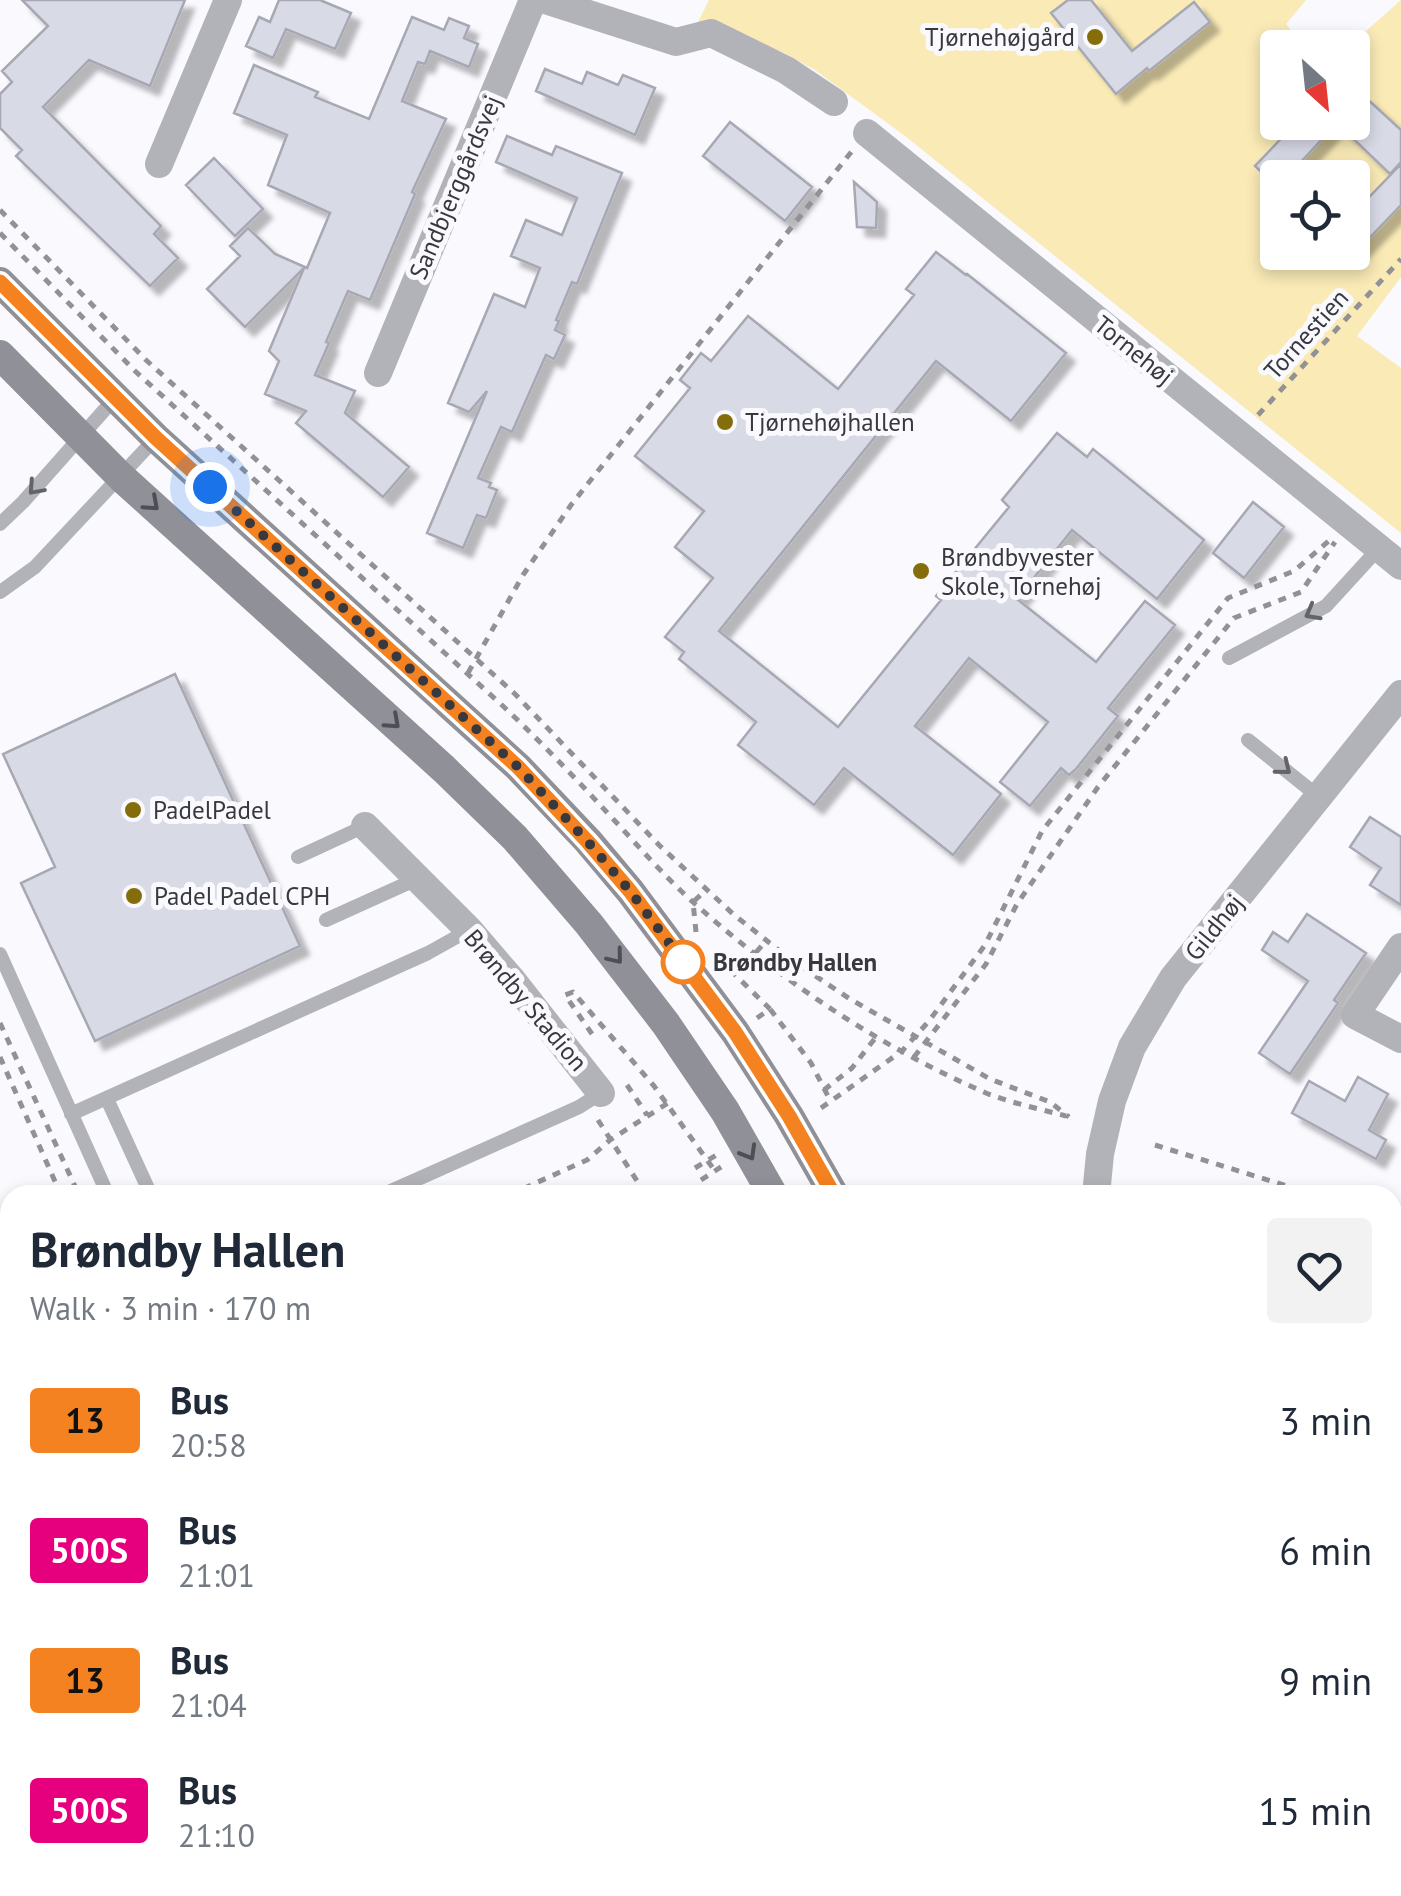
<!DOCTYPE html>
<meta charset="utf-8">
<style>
body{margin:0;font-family:"PT Sans",sans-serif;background:#f2f2f3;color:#1f2937;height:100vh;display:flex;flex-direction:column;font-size:38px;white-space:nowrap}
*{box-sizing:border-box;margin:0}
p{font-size:32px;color:#747a83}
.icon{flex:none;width:55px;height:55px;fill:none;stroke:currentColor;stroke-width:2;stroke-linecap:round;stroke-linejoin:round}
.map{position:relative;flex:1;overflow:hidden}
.details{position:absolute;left:0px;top:1185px;width:1402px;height:712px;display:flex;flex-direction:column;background:#fff;border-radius:30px 30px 0 0;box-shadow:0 5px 15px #0003}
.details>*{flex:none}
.badge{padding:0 20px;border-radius:8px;font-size:35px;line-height:65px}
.needle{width:65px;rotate:153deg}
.controls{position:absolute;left:1260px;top:30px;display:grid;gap:20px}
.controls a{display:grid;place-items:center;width:110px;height:110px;border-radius:10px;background:#fff;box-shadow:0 5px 15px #0003;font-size:50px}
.you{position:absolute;width:50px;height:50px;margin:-25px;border:8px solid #fff;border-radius:50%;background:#1a73e8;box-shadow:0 0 0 15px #1a73e833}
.map>.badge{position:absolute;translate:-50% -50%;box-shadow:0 0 0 5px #fff}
.round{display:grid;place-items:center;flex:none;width:105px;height:105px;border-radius:10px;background:#f2f2f3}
.head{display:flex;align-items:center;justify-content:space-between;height:170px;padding:0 30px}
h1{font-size:48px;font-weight:700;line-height:75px}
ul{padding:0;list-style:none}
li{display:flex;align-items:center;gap:30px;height:130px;padding:0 30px}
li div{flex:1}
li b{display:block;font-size:38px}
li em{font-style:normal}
li .badge{min-width:110px;font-weight:700;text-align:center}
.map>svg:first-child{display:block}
.green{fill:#f9eab6;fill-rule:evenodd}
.building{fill:#d8dae6;stroke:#a7a8b4;stroke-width:2.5;filter:url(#shadow)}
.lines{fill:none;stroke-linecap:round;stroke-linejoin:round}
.path{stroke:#919196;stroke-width:5;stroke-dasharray:8 8;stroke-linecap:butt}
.lane{stroke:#b2b3b8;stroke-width:14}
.street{stroke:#b2b3b8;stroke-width:28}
.secondary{stroke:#909198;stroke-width:30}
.oneway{stroke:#636469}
.oneway2{stroke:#4e4f54}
.line-casing{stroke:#fff;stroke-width:22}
.line{stroke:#f58220;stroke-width:15}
.walk{stroke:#38393e;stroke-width:10;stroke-dasharray:0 18}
.poi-dot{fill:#856d0b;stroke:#f9f9fe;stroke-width:4}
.stop-dot{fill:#fff;stroke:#f58220;stroke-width:5}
.labels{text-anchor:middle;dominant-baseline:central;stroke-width:10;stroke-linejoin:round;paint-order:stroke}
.poi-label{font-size:25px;fill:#38393e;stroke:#f9f9fe;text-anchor:start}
.street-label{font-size:25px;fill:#38393e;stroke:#f9f9fe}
.stop-label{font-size:25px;font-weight:bold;fill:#38393e;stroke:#f9f9fe;text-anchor:start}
</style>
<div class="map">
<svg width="1401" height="1896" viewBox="0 0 1401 1896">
<defs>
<filter id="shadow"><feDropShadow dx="9" dy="9" stdDeviation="2.5" flood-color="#0004"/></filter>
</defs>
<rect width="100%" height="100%" fill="#f9f9fe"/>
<path class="green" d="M709 0H1306L1286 24 1304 47 1278 48V122H1352V48L1348 47 1401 0V277L1357 336 1401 368V533L905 136 815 70 782 52 698 22ZM1278 178H1352V252H1278Z
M329 1888C364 1887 406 1881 438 1896H302Z"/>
<path class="building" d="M22 0H185L150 86 89 60 43 107 161 226 154 234 178 258 150 286 16 156 22 150 0 128V94L12 82 2 71 48 26Z
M279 0H320L351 13 335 49 286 29 273 58 246 46 259 17 270 22Z
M1068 0H1091L1132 51 1194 2 1210 22 1149 71 1147 68 1116 94 1051 13Z
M412 17 444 30 449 18 469 26 464 38 478 44 469 67 430 51 425 64 418 62 402 101 446 119 412 192 415 194 370 300 348 291 326 342 329 343 315 375 355 391 345 413 409 467 383 497 296 423 306 411 265 394 279 361 269 351 304 268 245 327 207 289 240 256 230 246 248 228 275 254 307 268 330 213 268 185 287 135 234 113 254 65 318 92 315 97 369 119Z
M545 69 582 84 587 72 618 85 623 75 655 88 635 135 536 91Z
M1364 96 1401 130V162L1390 174 1337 123 1286 178H1278L1277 187 1255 166 1297 122H1352V108Z
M730 122 812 187 785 221 703 156Z
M507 136 552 155 556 146 622 173 577 284 572 282 556 320 559 321 555 330 565 335 554 359 546 355 512 432 501 427 478 478 491 483 489 487 497 490 486 518 477 515 463 548 427 533 487 391 469 412 448 403 494 294 525 307 540 268 511 256 526 220 562 235 577 198 496 162Z
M214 158 263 209 235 236 186 185Z
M1401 164V205L1352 256V215Z
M854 182 877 202 876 228 857 227Z
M936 252 966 275 967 274 1066 353 1011 421 936 361 719 631 838 727 941 600 936 596 1009 507 1002 500 1057 433 1087 457 1093 449 1204 540 1157 599 1072 530 1017 599 1096 662 1145 601 1175 625 1108 708 1118 716 1076 769 1069 775 1061 768 1030 806 1000 782 1048 722 969 658 915 726 1001 794 953 855 844 768 814 805 738 745 756 722 679 659 684 652 665 637 713 578 675 547 704 511 635 456 690 388 680 380 701 353 711 361 748 316 838 389 914 295 906 289Z
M1253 502 1284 527 1244 578 1213 553Z
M175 674 300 946 95 1041 21 883 55 867 3 754Z
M1370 817 1401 837V905L1370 885 1381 868 1350 847Z
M1307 914 1366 953 1334 1000 1338 1003 1290 1074 1259 1053 1308 981 1262 950 1273 932 1288 942Z
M1358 1077 1388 1094 1369 1130 1386 1140 1376 1159 1292 1113 1309 1081 1345 1101Z"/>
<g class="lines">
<path class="path" d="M0 210 146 360 515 694 659 845 733 914 790 959 850 999 990 1079 1050 1102 1069 1117
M0 233 135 371 504 707C543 744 579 782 615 821 641 849 666 878 694 903 780 980 880 1047 986 1093 1011 1103 1040 1109 1066 1116
M1258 415 1401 259
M468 673 523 575 571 505 852 151
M696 932 693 902 706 890
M719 959 770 1009
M733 974 745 965 766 941
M757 1018 770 1009 811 1063 831 1102
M0 1023 79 1195
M592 1034 565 995 573 992 654 1086 715 1171
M0 1057 61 1195
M914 1057 986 964 1017 904 1098 787 1234 618 1301 592 1335 542
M627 1085 647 1115
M824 1090 852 1068 876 1037
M821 1108 902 1051 929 1021 985 945 1042 831 1228 598 1294 571 1331 539
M598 1120 646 1195
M1155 1145 1316 1195
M695 1168 718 1154
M701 1180 724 1165
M1124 1188 1162 1190 1180 1195
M509 1195 587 1160 610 1140 668 1103
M1392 1221 1401 1225
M1392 1318 1401 1322
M436 1888 451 1896
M465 1888 480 1896"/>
<path class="lane" d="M0 524 23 502 115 398
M0 592 35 567 156 438
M1229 658 1326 606 1379 548
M1248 740 1319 797
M298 857 365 826
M326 920 419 878
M0 954 108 1195
M107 1099 151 1195
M71 1114 428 953 469 930
M382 1195 579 1107 601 1093"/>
<path class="street" d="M545 0 676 42 711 33 786 70 834 102
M867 133 1401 566
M159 164 228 0
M378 373 533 0
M365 826 469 930 512 980 601 1093
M1401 947 1355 1015 1401 1039
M1096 1195 1100 1154 1112 1101 1132 1047 1173 978 1401 694
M1392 1531 1401 1534
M1392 1709 1401 1712
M514 1888 521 1896
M893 1888 894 1896
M1117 1888V1896
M1366 1888 1401 1896
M265 1896 283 1888
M589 1896 607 1888"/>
<path class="secondary" d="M0 282 156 438 518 767 588 841 630 891 735 1032 789 1116 834 1195
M0 355 121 477 444 769 515 838 589 924 666 1024 725 1111 773 1195
M986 1888 987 1896
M1039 1888 1040 1896"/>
</g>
<defs><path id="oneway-chevron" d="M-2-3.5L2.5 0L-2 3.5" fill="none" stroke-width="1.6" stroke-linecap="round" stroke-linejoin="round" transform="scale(2.5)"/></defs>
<g class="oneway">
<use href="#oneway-chevron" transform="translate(35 488) rotate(132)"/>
<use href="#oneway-chevron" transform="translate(1312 613) rotate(151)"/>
<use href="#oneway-chevron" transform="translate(1284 768) rotate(39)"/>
</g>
<g class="oneway2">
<use href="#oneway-chevron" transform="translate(152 504) rotate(42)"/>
<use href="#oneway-chevron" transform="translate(393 722) rotate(42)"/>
<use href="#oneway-chevron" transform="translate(616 957) rotate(51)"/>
<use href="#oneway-chevron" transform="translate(749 1153) rotate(60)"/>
</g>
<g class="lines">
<g class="line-casing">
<path id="line" d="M0 282 156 438 518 767 588 842 630 891 735 1032 789 1116 834 1195"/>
</g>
<use href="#line" class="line"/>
<path class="walk" d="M210 487 518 767 588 842 630 891 687 967 683 962"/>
</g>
<g class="poi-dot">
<circle cx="1095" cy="37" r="10"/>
<circle cx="725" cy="422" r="10"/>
<circle cx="921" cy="571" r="10"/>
<circle cx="133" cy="810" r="10"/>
<circle cx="134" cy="896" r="10"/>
</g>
<circle class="stop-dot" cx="683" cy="962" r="20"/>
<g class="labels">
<g class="poi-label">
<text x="1075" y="37" text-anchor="end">Tjørnehøjgård</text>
<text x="745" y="422">Tjørnehøjhallen</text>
<text x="941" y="557">Brøndbyvester<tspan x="941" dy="29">Skole, Tornehøj</tspan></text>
<text x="153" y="810">PadelPadel</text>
<text x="154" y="896">Padel Padel CPH</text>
</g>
<g class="street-label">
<text transform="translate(455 187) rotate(-67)">Sandbjerggårdsvej</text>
<text transform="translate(1306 334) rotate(-48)">Tornestien</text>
<text transform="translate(1134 350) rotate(39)">Tornehøj</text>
<text transform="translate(1214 927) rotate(-51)">Gildhøj</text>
<text transform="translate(526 1000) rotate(50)">Brøndby Stadion</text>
</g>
<g class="stop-label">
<text x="713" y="962">Brøndby Hallen</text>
</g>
</g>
</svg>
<div class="controls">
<a><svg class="needle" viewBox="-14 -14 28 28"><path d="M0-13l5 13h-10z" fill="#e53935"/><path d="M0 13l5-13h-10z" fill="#747a83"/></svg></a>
<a><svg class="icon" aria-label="locate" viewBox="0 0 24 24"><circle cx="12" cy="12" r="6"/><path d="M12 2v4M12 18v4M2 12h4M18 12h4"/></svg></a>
</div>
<div class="you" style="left:210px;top:487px"></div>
<section class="details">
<div class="head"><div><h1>Brøndby Hallen</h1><p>Walk · 3 min · 170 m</p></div><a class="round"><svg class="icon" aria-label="heart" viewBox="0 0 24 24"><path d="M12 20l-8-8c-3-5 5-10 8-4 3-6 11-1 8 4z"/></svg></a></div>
<ul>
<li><span class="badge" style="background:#f58220;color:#111">13</span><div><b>Bus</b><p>20:58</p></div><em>3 min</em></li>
<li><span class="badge" style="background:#e6007e;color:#fff">500S</span><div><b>Bus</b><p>21:01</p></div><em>6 min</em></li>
<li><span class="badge" style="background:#f58220;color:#111">13</span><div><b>Bus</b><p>21:04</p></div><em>9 min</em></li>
<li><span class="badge" style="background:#e6007e;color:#fff">500S</span><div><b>Bus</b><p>21:10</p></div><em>15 min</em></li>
</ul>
</section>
</div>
